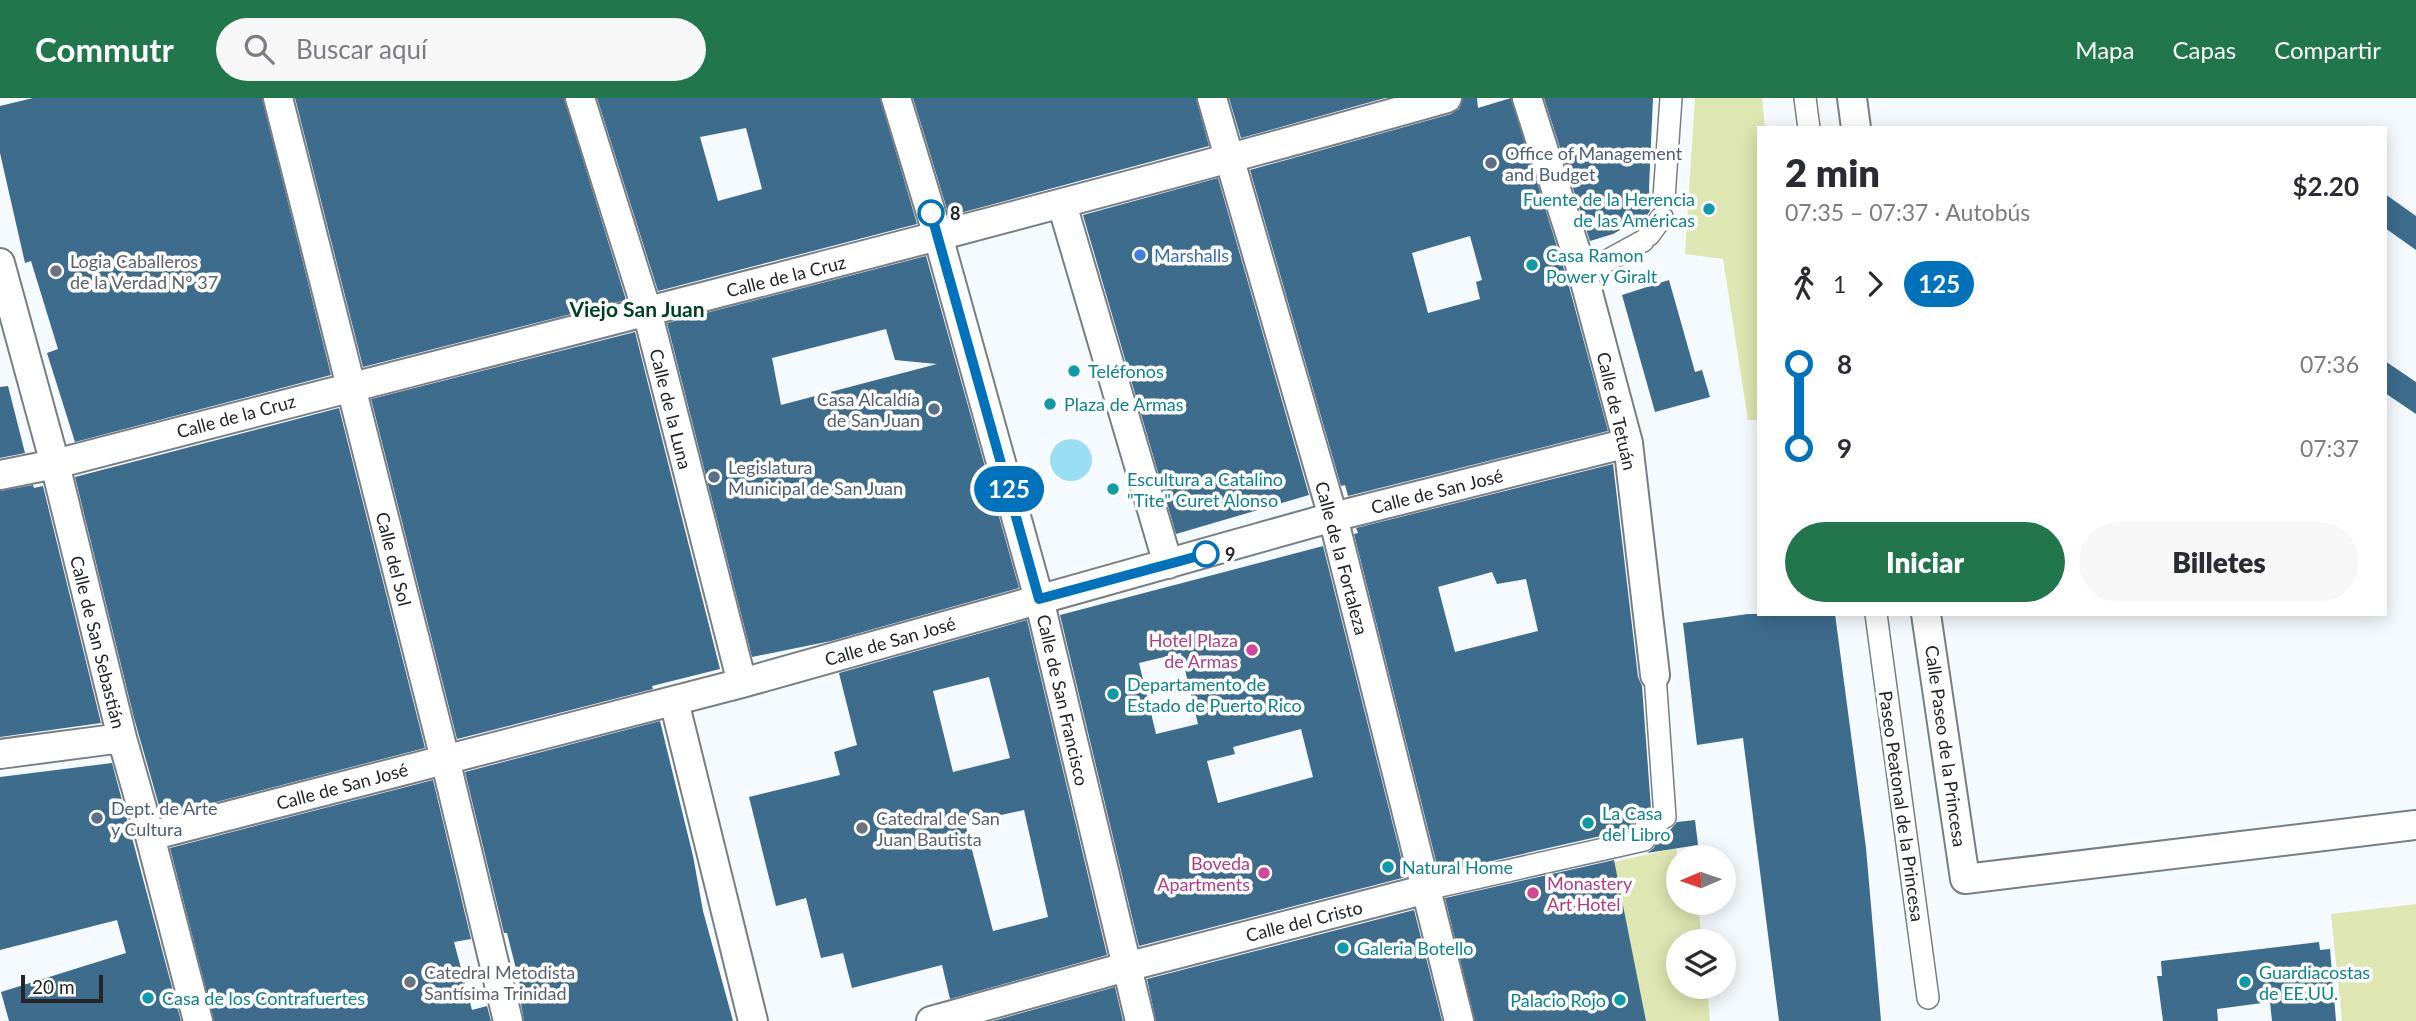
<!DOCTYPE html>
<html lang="es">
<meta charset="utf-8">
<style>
body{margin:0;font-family:Lato,sans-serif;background:#f7f7f7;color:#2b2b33;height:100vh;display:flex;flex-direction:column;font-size:26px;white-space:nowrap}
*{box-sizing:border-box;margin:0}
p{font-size:23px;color:#7c7c81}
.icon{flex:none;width:38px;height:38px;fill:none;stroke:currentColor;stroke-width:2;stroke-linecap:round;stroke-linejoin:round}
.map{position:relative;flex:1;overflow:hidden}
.details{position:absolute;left:1757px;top:28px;width:630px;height:490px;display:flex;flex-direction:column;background:#fff;border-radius:0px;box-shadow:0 4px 18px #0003}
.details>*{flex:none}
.badge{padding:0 14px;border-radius:23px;font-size:24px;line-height:46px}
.needle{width:46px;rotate:268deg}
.buttons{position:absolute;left:1666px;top:747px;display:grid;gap:14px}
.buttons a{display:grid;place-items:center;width:70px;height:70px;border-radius:50%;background:#fff;box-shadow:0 4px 18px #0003;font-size:35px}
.scale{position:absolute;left:21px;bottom:18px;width:82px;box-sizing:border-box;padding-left:7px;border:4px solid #232528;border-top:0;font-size:19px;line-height:24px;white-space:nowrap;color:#232528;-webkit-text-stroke:5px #fff;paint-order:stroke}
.map>.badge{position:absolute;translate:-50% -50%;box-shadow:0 0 0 4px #fff}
.legs{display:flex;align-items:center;gap:10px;height:77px;padding:0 28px;font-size:23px}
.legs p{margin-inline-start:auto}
.head{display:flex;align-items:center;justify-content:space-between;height:119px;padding:0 28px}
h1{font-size:38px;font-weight:800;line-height:52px}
.primary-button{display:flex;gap:14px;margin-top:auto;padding:14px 28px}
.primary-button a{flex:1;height:80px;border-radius:42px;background:#21774b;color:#fff;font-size:28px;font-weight:800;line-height:80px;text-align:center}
.primary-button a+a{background:#f7f7f7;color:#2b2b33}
ul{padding:0 28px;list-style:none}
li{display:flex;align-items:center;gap:24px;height:84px;font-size:26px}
li i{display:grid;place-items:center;width:10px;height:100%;margin:0 9px;background:currentColor}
li i::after{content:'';width:18px;height:18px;margin:-9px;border:5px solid;border-radius:50%;background:#fff}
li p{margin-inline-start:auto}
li:first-child i{background:linear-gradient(#0000 50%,currentColor 0)}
li:last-child i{background:linear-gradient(currentColor 50%,#0000 0)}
header{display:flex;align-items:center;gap:42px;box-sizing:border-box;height:98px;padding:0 35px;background:#21774b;color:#fff}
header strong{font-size:33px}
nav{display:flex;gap:38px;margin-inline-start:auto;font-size:24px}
.search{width:490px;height:63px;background:#f7f7f7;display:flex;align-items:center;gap:18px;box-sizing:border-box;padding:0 24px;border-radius:38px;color:#7c7c81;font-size:26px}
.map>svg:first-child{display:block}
.green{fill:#dee6b1}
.water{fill:#9adef4}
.building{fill:#3d6c8d;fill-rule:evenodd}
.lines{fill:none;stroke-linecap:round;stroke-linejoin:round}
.pedestrian-casing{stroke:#787f84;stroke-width:24}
.minor-casing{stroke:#787f84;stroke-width:32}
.pedestrian{stroke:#fff;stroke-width:21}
.minor{stroke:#fff;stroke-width:28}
.line-1-casing{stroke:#fff;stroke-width:16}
.line-1{stroke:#0072bc;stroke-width:10}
.service-dot{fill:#5c6f8a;stroke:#fff;stroke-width:2.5}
.culture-dot{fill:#0f9aa8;stroke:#fff;stroke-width:2.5}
.stop-1-dot{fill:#fff;stroke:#0072bc;stroke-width:3.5}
.shop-dot{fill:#3f7fe0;stroke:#fff;stroke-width:2.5}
.worship-dot{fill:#6b7280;stroke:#fff;stroke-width:2.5}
.hotel-dot{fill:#d1479c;stroke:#fff;stroke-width:2.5}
.labels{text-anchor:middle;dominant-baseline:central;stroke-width:7;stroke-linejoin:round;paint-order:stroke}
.service-label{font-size:18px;fill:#4e5e75;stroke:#fff;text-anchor:start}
.culture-label{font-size:18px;fill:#0d838f;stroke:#fff;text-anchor:start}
.stop-label{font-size:18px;font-weight:bold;fill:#232528;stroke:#fff;text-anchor:start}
.shop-label{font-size:18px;fill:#366cbe;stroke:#fff;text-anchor:start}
.worship-label{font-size:18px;fill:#5b616d;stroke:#fff;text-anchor:start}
.street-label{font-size:18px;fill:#232528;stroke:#fff}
.hotel-label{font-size:18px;fill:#b23c85;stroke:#fff;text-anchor:end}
.quarter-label{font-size:21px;font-weight:bold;fill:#004124;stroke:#fff}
</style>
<header>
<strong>Commutr</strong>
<div class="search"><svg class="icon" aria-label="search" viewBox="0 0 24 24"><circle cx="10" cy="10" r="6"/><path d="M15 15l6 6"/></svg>Buscar aquí</div>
<nav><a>Mapa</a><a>Capas</a><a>Compartir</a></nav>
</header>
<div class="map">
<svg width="2416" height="923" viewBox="0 0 2416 923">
<rect width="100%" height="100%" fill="#f5fafe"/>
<path class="green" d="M1695 0H1762L1765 30H1759V322H1748L1723 161 1685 156Z
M1676 750 1678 763V805H1698L1702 843 1678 844V889H1707L1710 923H1646L1614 764Z
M2416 806V923H2342L2331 816Z"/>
<path class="water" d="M1050 362a21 21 0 1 1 42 0a21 21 0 1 1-42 0Z"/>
<path class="building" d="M33 0H262L331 277 75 344 47 255 58 251 31 163 25 165 0 55V8Z
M295 0H564L626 202 363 269Z
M597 0H880L917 126 658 193ZM746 30 762 91 718 103 700 39Z
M913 0H1196L1209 48 949 118Z
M1229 0H1385L1241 40Z
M1463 0H1477L1478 10 1511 0 1567 181 1608 333 1348 398 1345 387 1341 388 1250 72 1451 16 1459 11ZM1470 138 1482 182 1476 184 1480 201 1428 215 1412 155Z
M1544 0H1653L1649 90 1650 113 1647 117 1613 136 1590 143Z
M1218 80 1309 397 1176 436 1083 117Z
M2385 96 2416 118V152L2385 130Z
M926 158 1019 490 831 543 752 559 667 225ZM886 231 895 262 937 266 781 307 772 260Z
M1669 182 1695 274 1702 272 1710 299 1655 314 1622 197Z
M635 234 720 571 652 588 653 591 457 641 371 301Z
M2385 263 2416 284V316L2385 295Z
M8 288 25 355 0 360V289Z
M339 310 425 650 162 718 134 620 75 379Z
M1613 366 1638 579 1642 588 1651 711 1636 721 1632 731 1439 775 1354 436 1358 435 1356 430ZM1492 474 1497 486 1526 481 1538 533 1455 554 1438 489Z
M33 387 34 390 43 388 101 625 0 639V393Z
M1323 448 1406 779 1139 848 1060 517ZM1181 555 1198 626 1156 636 1139 565ZM1301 631 1313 679 1218 705 1207 663 1235 656 1233 649Z
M1748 516H1835L1866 750 1881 923H1779L1743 640 1697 647 1683 525Z
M1027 522 1107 857 950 901 942 867 852 890 843 855 821 860 806 800 776 808 749 699 840 677 834 654 857 647 839 575ZM989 579 1010 660 953 674 933 593ZM1024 712 1048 819 993 833 965 725Z
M660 623 693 758 703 813 733 923H524L520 900 523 899 507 835H504L465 674Z
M112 665 181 923H9L1 894 126 855 117 822 0 852V679Z
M433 682 471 841 454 844 472 912 487 908 491 923H214L170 750Z
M1695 722 1698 747 1647 755 1654 750 1658 738 1671 731 1677 724Z
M1614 762 1646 923H1475L1445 800Z
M1414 812 1442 923H1156L1147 881Z
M2319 844 2320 852 2330 851 2336 923H2272L2270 904 2217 911 2218 923H2163L2157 878H2162L2161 863Z
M1115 889 1123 923H993Z"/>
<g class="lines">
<g class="pedestrian-casing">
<path id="pedestrian" d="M1805 0 1809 30
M1664 100 1671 0
M1649 137 1662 119
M1583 176 1643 143
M1876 516 1928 900
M1427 791 1644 742 1646 729 1665 719 1655 577"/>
</g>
<g class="minor-casing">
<path id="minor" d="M278 0 445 661 508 923
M580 0 647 213 742 585
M896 0 938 138 1039 501 1140 923
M1212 0 1333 419 1459 923
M1527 0 1583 176 1628 345 1655 577
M1852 0 1856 30
M1062 106 1168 466
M0 165 55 366 122 640 150 738 198 923
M0 377 55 366C519 245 985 130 1447 0
M1926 516 1965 781 2416 727
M674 603 753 923
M0 656 122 640
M150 738 742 585 1333 419 1628 345
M931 923 1126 869 1427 791"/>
</g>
<use href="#pedestrian" class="pedestrian"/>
<use href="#minor" class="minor"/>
</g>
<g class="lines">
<g class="line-1-casing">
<path id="line-1" d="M931 115 1039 501 1206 456"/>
</g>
<use href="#line-1" class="line-1"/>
</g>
<g class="service-dot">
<circle cx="1491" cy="65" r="7"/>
<circle cx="934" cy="311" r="7"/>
<circle cx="714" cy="379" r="7"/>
<circle cx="97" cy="720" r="7"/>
</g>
<g class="culture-dot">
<circle cx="1709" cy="111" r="7"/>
<circle cx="1532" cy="167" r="7"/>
<circle cx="1074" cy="273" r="7"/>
<circle cx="1050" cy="306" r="7"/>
<circle cx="1113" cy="391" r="7"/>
<circle cx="1113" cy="596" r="7"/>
<circle cx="1588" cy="725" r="7"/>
<circle cx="1388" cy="769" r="7"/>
<circle cx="1343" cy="850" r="7"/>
<circle cx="2245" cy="884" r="7"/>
<circle cx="148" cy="900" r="7"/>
<circle cx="1620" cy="902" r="7"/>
</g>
<g class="stop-1-dot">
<circle cx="931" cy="115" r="12"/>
<circle cx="1206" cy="456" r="12"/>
</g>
<circle class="shop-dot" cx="1140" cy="157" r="7"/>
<g class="worship-dot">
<circle cx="56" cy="173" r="7"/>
<circle cx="862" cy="730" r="7"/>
<circle cx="410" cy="884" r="7"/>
</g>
<g class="hotel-dot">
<circle cx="1252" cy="552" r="7"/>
<circle cx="1264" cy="775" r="7"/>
<circle cx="1533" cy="795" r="7"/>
</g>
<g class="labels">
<g class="service-label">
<text x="1505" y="55">Office of Management<tspan x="1505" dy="21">and Budget</tspan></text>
<text x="920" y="301" text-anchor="end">Casa Alcaldía<tspan x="920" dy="21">de San Juan</tspan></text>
<text x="728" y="369">Legislatura<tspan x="728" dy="21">Municipal de San Juan</tspan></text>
<text x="111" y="710">Dept. de Arte<tspan x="111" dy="21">y Cultura</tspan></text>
</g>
<g class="culture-label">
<text x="1695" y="101" text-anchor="end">Fuente de la Herencia<tspan x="1695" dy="21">de las Américas</tspan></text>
<text x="1546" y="157">Casa Ramon<tspan x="1546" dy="21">Power y Giralt</tspan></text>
<text x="1088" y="273">Teléfonos</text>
<text x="1064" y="306">Plaza de Armas</text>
<text x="1127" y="381">Escultura a Catalino<tspan x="1127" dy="21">"Tite" Curet Alonso</tspan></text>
<text x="1127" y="586">Departamento de<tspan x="1127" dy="21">Estado de Puerto Rico</tspan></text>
<text x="1602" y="715">La Casa<tspan x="1602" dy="21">del Libro</tspan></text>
<text x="1402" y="769">Natural Home</text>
<text x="1357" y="850">Galeria Botello</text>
<text x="2259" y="874">Guardiacostas<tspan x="2259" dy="21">de EE.UU.</tspan></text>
<text x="162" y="900">Casa de los Contrafuertes</text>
<text x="1606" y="902" text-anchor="end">Palacio Rojo</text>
</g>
<g class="stop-label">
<text x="950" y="115">8</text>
<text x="1225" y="456">9</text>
</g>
<g class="shop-label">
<text x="1154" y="157">Marshalls</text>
</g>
<g class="worship-label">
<text x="70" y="163">Logia Caballeros<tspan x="70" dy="21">de la Verdad Nº 37</tspan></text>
<text x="876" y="720">Catedral de San<tspan x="876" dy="21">Juan Bautista</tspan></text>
<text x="424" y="874">Catedral Metodista<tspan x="424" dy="21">Santísima Trinidad</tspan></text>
</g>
<g class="street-label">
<text transform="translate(786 178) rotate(-14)">Calle de la Cruz</text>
<text transform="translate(671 311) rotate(76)">Calle de la Luna</text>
<text transform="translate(1617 313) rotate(77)">Calle de Tetuán</text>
<text transform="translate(236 318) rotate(-15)">Calle de la Cruz</text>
<text transform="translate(1437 393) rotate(-14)">Calle de San José</text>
<text transform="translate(1342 460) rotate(75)">Calle de la Fortaleza</text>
<text transform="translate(394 461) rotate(76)">Calle del Sol</text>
<text transform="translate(890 543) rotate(-16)">Calle de San José</text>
<text transform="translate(98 544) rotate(76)">Calle de San Sebastián</text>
<text transform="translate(1063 602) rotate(77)">Calle de San Francisco</text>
<text transform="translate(1946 648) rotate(82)">Calle Paseo de la Princesa</text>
<text transform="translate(342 688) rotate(-15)">Calle de San José</text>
<text transform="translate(1902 708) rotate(82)">Paseo Peatonal de la Princesa</text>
<text transform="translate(1304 823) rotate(-14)">Calle del Cristo</text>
</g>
<g class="hotel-label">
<text x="1238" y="542">Hotel Plaza<tspan x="1238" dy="21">de Armas</tspan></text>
<text x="1250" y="765">Boveda<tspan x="1250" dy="21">Apartments</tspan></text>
<text x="1547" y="785" text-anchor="start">Monastery<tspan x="1547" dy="21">Art Hotel</tspan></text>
</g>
<g class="quarter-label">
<text x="637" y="210">Viejo San Juan</text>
</g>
</g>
</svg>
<div class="buttons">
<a><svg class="needle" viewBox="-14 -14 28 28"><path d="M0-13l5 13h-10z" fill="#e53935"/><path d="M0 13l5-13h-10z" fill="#7c7c81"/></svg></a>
<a><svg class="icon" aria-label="layers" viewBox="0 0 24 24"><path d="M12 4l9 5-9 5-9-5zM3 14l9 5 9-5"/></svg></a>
</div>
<div class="scale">20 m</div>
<b class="badge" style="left:1009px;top:391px;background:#0072bc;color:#fff">125</b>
<section class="details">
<div class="head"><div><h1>2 min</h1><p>07:35 – 07:37 · Autobús</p></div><b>$2.20</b></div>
<div class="legs"><svg class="icon" aria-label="walk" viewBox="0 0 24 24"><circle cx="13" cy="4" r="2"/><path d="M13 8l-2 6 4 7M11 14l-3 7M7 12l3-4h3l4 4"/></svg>1<svg class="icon" aria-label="forward" viewBox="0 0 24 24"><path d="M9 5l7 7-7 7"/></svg><b class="badge" style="background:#0072bc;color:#fff">125</b></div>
<ul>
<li><i style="color:#0072bc"></i><b>8</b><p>07:36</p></li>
<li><i style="color:#0072bc"></i><b>9</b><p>07:37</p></li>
</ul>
<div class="primary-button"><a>Iniciar</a><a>Billetes</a></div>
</section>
</div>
